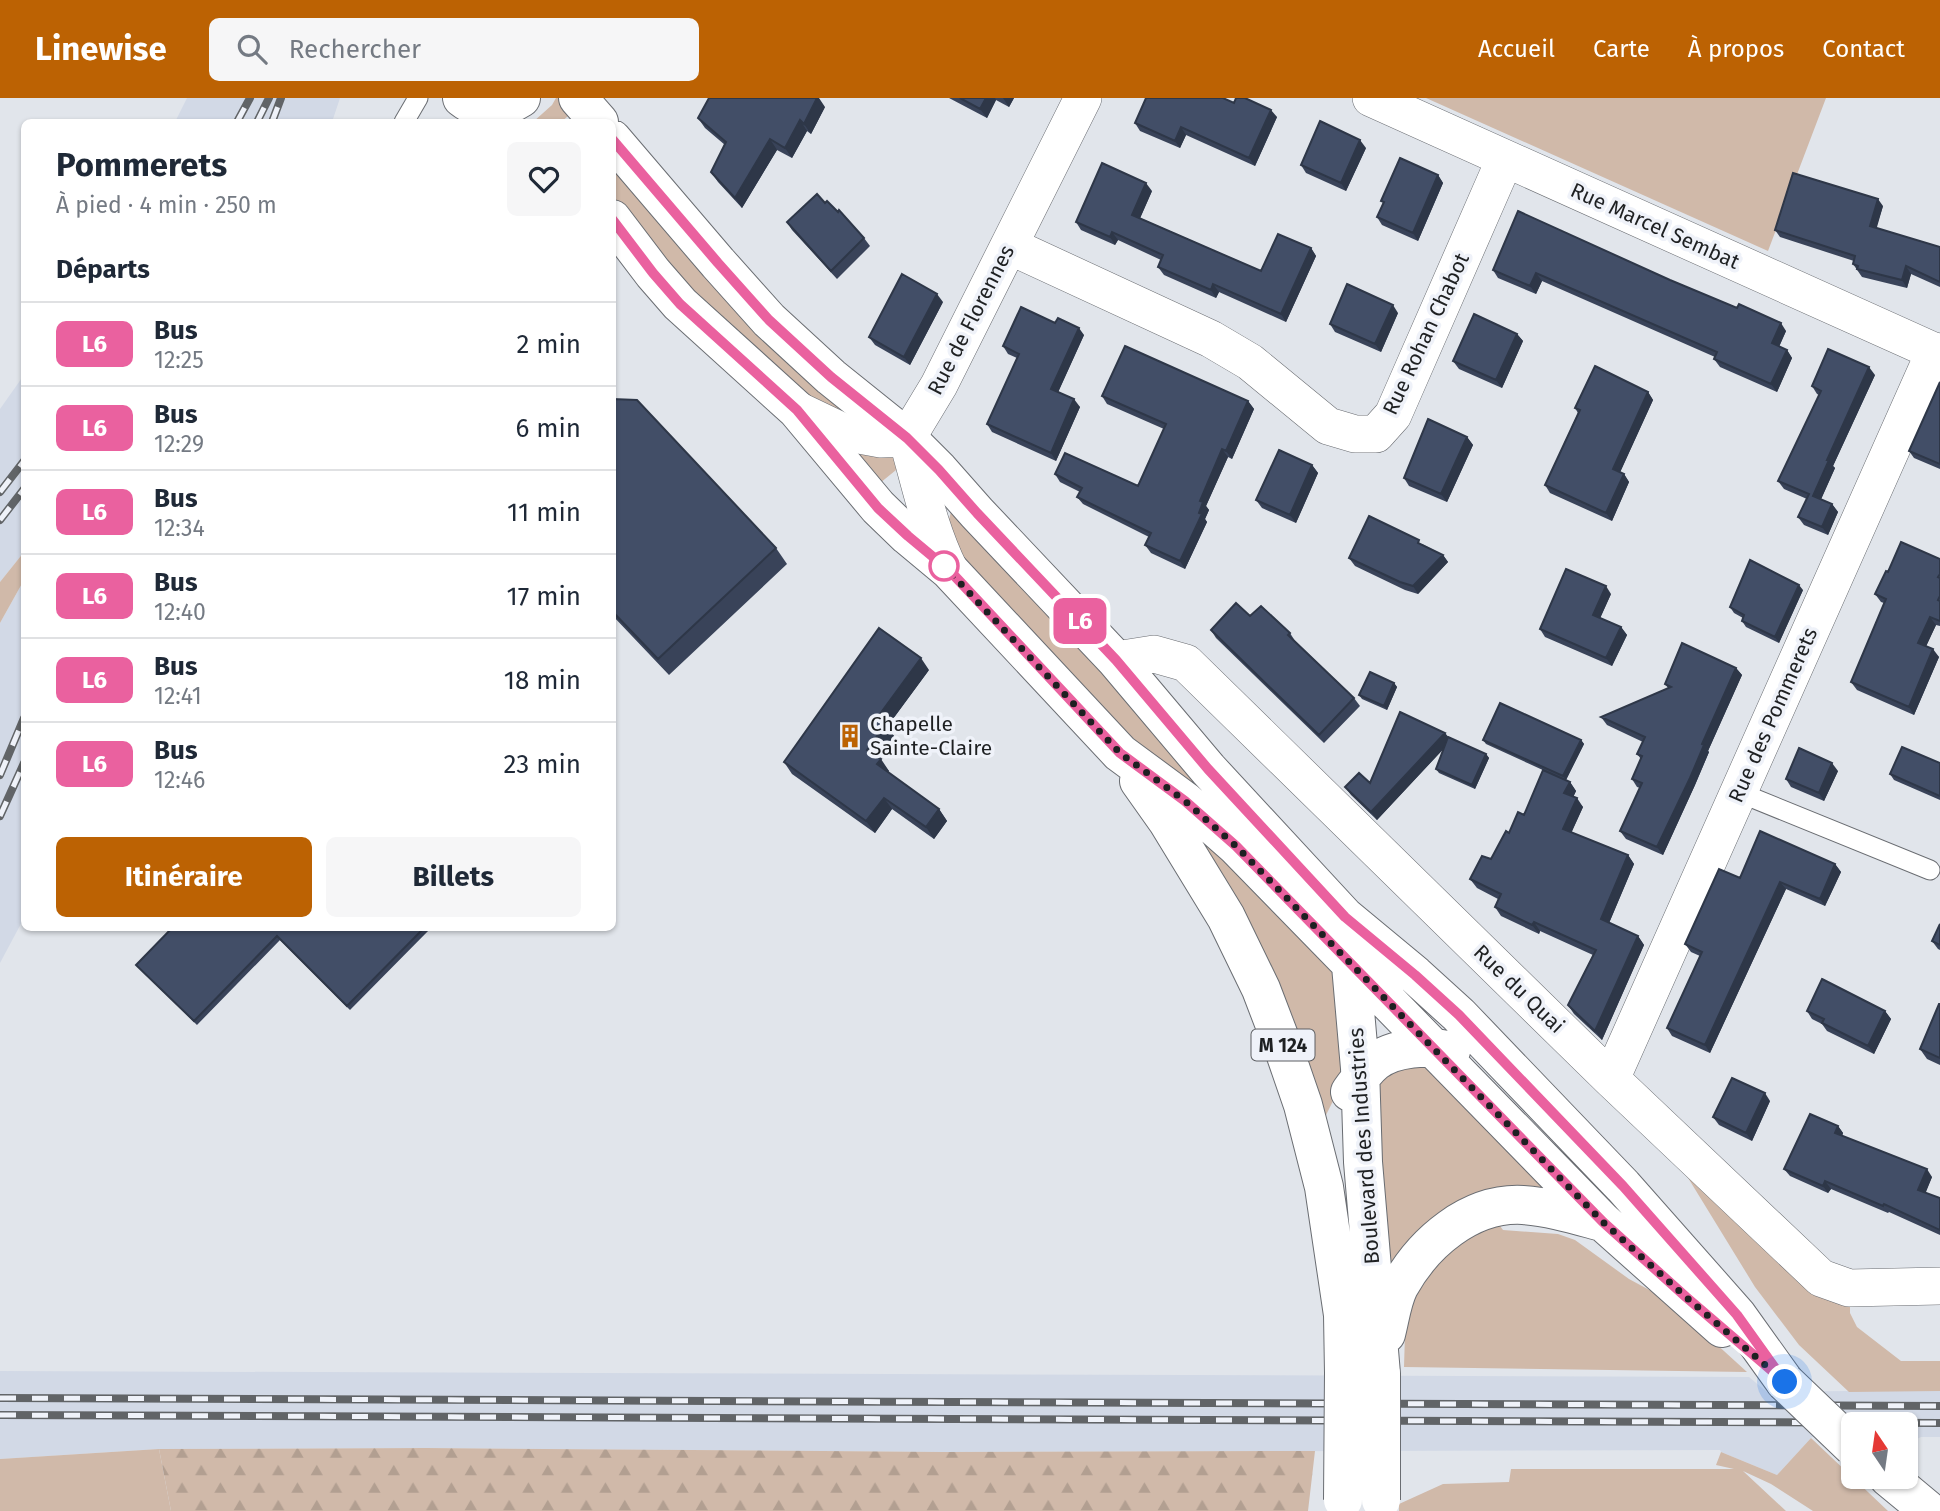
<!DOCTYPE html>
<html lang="fr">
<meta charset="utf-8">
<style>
body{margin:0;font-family:"Fira Sans",sans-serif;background:#f6f6f7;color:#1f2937;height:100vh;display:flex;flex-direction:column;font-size:26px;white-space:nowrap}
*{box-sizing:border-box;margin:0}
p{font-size:23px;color:#747a83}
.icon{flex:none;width:38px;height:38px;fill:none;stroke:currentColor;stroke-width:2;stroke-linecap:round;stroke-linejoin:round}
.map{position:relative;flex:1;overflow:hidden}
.sheet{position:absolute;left:21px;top:21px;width:595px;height:812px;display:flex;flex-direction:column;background:#fff;border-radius:10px;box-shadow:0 2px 5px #0004}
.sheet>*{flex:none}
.badge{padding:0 14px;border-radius:10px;font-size:24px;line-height:46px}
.needle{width:46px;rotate:347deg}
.fabs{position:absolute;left:1841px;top:1314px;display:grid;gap:14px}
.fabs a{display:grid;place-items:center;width:77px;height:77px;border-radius:10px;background:#fff;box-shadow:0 2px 5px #0004;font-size:35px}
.you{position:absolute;width:35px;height:35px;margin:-18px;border:5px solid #fff;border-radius:50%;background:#1a73e8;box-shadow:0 0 0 10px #1a73e833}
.map>.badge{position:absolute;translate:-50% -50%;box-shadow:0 0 0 4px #fff}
h2{padding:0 35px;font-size:26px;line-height:63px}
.round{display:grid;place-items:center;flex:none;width:74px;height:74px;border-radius:10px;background:#f6f6f7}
.overview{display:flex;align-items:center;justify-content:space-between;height:119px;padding:0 35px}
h1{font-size:33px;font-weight:700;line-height:52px}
.primary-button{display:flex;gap:14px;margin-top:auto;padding:14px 35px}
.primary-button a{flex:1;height:80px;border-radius:10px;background:#bc6203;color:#fff;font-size:28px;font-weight:700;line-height:80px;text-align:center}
.primary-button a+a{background:#f6f6f7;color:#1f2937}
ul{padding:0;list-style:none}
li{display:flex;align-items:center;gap:21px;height:84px;padding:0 35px;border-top:2px solid #e0e1e3}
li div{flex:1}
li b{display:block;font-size:26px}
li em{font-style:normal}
li .badge{min-width:77px;font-weight:700;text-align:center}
header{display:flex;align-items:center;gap:42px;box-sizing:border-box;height:98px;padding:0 35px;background:#bc6203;color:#fff}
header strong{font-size:33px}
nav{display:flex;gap:38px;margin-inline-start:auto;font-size:24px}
.search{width:490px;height:63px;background:#f6f6f7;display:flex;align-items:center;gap:18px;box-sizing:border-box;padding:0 24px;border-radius:10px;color:#747a83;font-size:26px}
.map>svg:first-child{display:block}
.built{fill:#d2d9e6}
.green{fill:#d0b9a9}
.forest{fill:url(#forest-firs)}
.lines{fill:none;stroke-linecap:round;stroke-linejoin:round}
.lane-casing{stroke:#6a6d72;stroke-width:21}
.street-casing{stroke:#6a6d72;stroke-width:38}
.primary-casing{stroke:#6a6d72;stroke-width:40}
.lane{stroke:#fff;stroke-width:19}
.street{stroke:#fff;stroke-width:37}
.primary{stroke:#fff;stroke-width:38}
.rail-casing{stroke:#616467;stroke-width:8}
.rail{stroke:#eff2f9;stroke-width:5;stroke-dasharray:16;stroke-linecap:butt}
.primary-bridge-casing{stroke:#6a6d72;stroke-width:40;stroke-linecap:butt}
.primary-bridge{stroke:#fff;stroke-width:38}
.wall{fill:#394359}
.shaded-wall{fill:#2e3748}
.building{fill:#424e67;stroke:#2e3748;stroke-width:2}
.line-casing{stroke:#fff;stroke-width:16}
.line{stroke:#ea619f;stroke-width:10}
.walk{stroke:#1e2022;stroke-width:7;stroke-dasharray:0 12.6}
.stop-dot{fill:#fff;stroke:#ea619f;stroke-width:3.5}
.labels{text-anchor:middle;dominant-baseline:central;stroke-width:7;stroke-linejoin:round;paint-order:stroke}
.shield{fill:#eff2f9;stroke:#5d5f62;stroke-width:2}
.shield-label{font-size:19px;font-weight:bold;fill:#1e2022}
.street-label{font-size:21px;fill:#1e2022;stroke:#eff2f9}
.poi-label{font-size:21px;fill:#1e2022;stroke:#eff2f9;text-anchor:start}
</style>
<header>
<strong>Linewise</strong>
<div class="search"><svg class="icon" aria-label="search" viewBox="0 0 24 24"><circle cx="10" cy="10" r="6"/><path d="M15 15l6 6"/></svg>Rechercher</div>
<nav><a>Accueil</a><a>Carte</a><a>À propos</a><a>Contact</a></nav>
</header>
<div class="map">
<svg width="1940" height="1413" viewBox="0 0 1940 1413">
<defs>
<pattern id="forest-firs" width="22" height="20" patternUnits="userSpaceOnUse" patternTransform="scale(1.75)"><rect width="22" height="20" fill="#d0b9a9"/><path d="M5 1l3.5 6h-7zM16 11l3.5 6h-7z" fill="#b29f91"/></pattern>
</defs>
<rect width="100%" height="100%" fill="#e1e5eb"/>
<path class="built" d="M187 0H340L332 24H175Z
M24 277V454L0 484V311Z
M24 482V820L0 865V525Z
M0 1273 1749 1279 1767 1294 1940 1292V1339H1921L1906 1346V1326H1853V1338L1812 1339 1777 1377 1721 1354 1720 1352 943 1354 426 1350 159 1351 0 1361Z"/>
<path class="green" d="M556 0H562L574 13 561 24H533L552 7Z
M1426 0H1826L1768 153Z
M612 54 843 308 835 316 830 317 686 191 613 100Z
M827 333 888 350 901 368 880 385Z
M951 414 1315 801 1157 663 1107 615 963 461 947 429Z
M24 454V482L0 525V484Z
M1199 737 1339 869 1344 981 1325 1019C1317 991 1309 963 1299 936 1274 866 1237 800 1199 737Z
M1430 961 1552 1095 1393 1183 1372 992 1381 978Z
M1682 1070 1850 1201V1215L1857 1229 1901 1263H1940V1293L1849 1294 1799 1247 1755 1189Z
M1497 1124 1503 1132 1558 1136 1575 1142 1629 1181 1668 1202 1747 1274 1404 1269 1405 1236 1409 1209 1435 1162Z
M1811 1340 1888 1413H1813L1771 1386 1743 1373 1786 1413H1399V1406L1443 1386 1509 1384 1511 1371H1734L1716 1367 1721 1354 1777 1377Z
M159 1351 171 1413H0V1361Z"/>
<path class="forest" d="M426 1350 943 1354 1315 1353 1308 1413H171L159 1351Z"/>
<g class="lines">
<g class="lane-casing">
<path id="lane" d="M404 24 418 0
M1738 694 1930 772"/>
</g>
<g class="street-casing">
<path id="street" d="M1371 0 1940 256
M1010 148 1211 241 1250 264 1328 328 1355 336H1376L1393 317 1505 61
M797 312 843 334 881 341 907 340
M907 340 939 287 1083 0
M907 340C920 385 929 431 950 473
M1116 562 1154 556 1186 565 1611 981 1821 1180 1849 1190 1940 1188
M1611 981 1935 253"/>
</g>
<g class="primary-casing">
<path id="primary" d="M462 0C484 17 498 14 521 0
M578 0 599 24
M612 41 718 165 769 222 831 279 907 340 939 372 977 415 1116 562 1208 671 1345 819 1415 877 1459 917 1623 1088 1737 1217 1785 1284
M612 121 653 175 680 206 797 312 878 409 908 438 950 473 1120 655 1185 703 1236 748 1603 1124 1722 1230
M1139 683 1168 724 1226 819 1261 891 1282 946 1303 1007 1324 1089 1343 1217 1344 1275
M1350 856 1360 970 1363 1064 1381 1276
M1350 994C1358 983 1365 972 1375 964 1394 949 1429 947 1451 953
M1386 1236C1390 1221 1392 1203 1399 1189 1423 1145 1470 1104 1523 1107 1550 1109 1576 1117 1602 1124
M1888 1379 1929 1413"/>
</g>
<use href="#lane" class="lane"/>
<use href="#street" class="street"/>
<use href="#primary" class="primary"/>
<g class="rail-casing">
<path id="rail" d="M237 24 250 0
M257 24 269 0
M272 24 281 0
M0 394 24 363
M0 422 24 391
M0 677 24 620
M0 718 24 665
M0 1300 1940 1308
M0 1317 1940 1325"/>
</g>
<use href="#rail" class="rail"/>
<g class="primary-bridge-casing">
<path id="primary-bridge" d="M1381 1276V1402
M1785 1284 1853 1349
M1343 1402 1344 1275"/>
</g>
<use href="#primary-bridge" class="primary-bridge"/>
</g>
<path class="wall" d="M949 0H1014L1009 9 996 2 987 20Z
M1234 5 1277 19 1255 68 1186 37 1180 50 1140 33 1135 25Z
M825 9 811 36 807 33 792 60 777 52 742 110 718 84 711 74 725 47 705 30 698 20Z
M1366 50 1346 93 1306 75 1301 67Z
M1438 77 1443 85 1418 143 1382 127 1377 119 1383 105 1381 103Z
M1152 93 1140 120 1261 173 1311 150 1316 158 1286 224 1219 194 1216 200 1164 177 1158 169 1161 162 1118 142 1115 147 1081 132 1076 124Z
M825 105 864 140 870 148 837 181 792 132 787 124Z
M1883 108 1876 130 1940 149V189L1911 176 1907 190 1862 179 1853 166 1854 163 1780 139 1775 132Z
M1493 172 1670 182 1786 233 1779 249 1787 252 1792 260 1777 294 1720 269 1714 261 1715 259 1542 183 1536 196 1498 180Z
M943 204 910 267 875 247 869 239Z
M1398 215 1381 254 1335 234 1330 226Z
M1055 225 1084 237 1058 294 1080 309 1056 363 992 334 987 326 1017 260 1008 256 1003 248Z
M1517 236 1523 243 1502 290 1459 271 1453 263Z
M1875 277 1833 368 1835 370 1821 401 1832 406 1838 414 1828 437 1804 427 1798 419 1807 401 1784 391 1778 383 1819 297 1817 296 1812 288Z
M1940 284V371L1914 360 1909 353Z
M1648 294 1653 302 1620 374 1624 376 1629 384 1612 423 1550 395 1545 387 1578 315 1575 310Z
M1102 298 1248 303 1254 311 1232 361 1228 359 1206 408 1209 412 1205 421 1207 424 1185 471 1151 455 1145 447 1149 439 1083 406 1077 399 1080 394 1060 384 1055 376 1138 388 1164 331 1107 306Z
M612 301 776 450 787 466 669 577 612 517Z
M1467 339 1473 347 1447 404 1409 388 1404 380Z
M1312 367 1318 375 1296 425 1262 410 1256 402Z
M1422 446 1443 457 1448 464 1418 496 1405 492 1355 468 1349 460Z
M1940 461V528L1936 527 1926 548 1939 559 1914 617 1857 592 1851 584 1884 505 1881 504 1875 496 1888 474Z
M1803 492 1779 545 1746 529 1742 523 1743 520 1734 515 1730 509Z
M1611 496 1600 520 1621 529 1627 537 1612 568 1545 539 1540 531Z
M1250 518 1290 535 1295 543 1354 600 1360 608 1324 645 1216 540 1211 532Z
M1736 570 1742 577 1708 653 1709 654 1695 687 1663 757 1626 741 1620 733 1640 690 1637 689 1632 681 1641 661 1637 656 1643 644 1607 627 1601 619 1668 590 1665 586Z
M929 572 887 629 894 638 878 660 889 673 888 674 939 711 947 723 934 741 892 711 875 735 792 676 784 664Z
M1394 585 1397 589 1387 612 1362 601 1359 597Z
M1445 635 1448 639 1486 656 1489 660 1475 691 1439 675 1436 671 1444 650 1377 722 1351 697 1345 689 1370 685Z
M1483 642H1581L1584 646 1566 682 1570 684 1576 693 1573 699 1583 709 1571 735 1628 757 1634 766 1609 825 1638 838 1644 847 1602 942 1574 916 1568 907 1593 857 1540 833 1539 836 1501 818 1495 809 1498 801 1477 790 1470 781 1491 761 1509 735 1558 679 1486 646Z
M1940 665V702L1894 682 1890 676Z
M1838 673 1824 703 1791 689 1786 681Z
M1835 766 1841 774 1825 808 1786 791 1710 955 1672 938 1667 930 1700 858 1691 854 1685 846 1740 780Z
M1940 826V852L1938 851 1932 843Z
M172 830H431L350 912 280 842 197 927 136 867Z
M1940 906V967L1927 961 1920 951Z
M1807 913H1885L1891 921 1874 956 1827 933 1822 926 1812 921Z
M1770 1003 1752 1043 1719 1027 1713 1019Z
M1838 1028 1843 1035 1842 1038 1932 1079 1925 1095 1940 1100V1137L1889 1114 1888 1115 1831 1091 1828 1095 1790 1078 1784 1071Z"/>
<path class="shaded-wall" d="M817 0H819L825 9 811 36 804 26Z
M986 0H995L996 2 987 20 980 11Z
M1003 0H1014L1009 9Z
M1271 12 1277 19 1255 68 1249 60Z
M800 22 807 33 792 60 785 50Z
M1181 29 1186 37 1180 50 1175 43Z
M770 41 777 52 742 110 735 100Z
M1360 42 1366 50 1346 93 1341 85Z
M1438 77 1443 85 1418 143 1413 135Z
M1146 85 1152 93 1138 125 1132 117Z
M1878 101 1883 108 1875 136 1870 128Z
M1112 134 1118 142 1115 147 1110 139Z
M1311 150 1316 158 1286 224 1281 216Z
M1906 168 1911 176 1907 190 1902 182Z
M1536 175 1542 183 1536 196 1530 188Z
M1213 186 1219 194 1216 200 1211 192Z
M937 196 943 204 910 267 904 259Z
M1393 207 1398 215 1381 254 1375 246Z
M1781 225 1786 233 1777 253 1772 245Z
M1079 230 1084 237 1056 299 1051 291Z
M1517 236 1523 243 1502 290 1496 282Z
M1787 252 1792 260 1777 294 1771 286Z
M1869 269 1875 277 1833 368 1835 370 1819 406 1813 398 1827 362Z
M1648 294 1653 302 1618 379 1613 371Z
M1074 301 1080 309 1056 363 1051 355Z
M1248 303 1254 311 1232 361 1226 353Z
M1467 339 1473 347 1447 404 1441 396Z
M1222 351 1228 359 1206 408 1209 412 1205 421 1207 424 1185 471 1180 463 1199 415 1200 403Z
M1312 367 1318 375 1296 425 1290 417Z
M1624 376 1629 384 1612 423 1606 415Z
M1832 406 1838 414 1828 437 1822 429Z
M1443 457 1448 464 1418 496 1413 488Z
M1799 487 1803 492 1779 545 1775 539Z
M1606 488 1611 496 1598 525 1593 517Z
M1930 519 1936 527 1924 553 1918 545Z
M1621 529 1627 537 1612 568 1606 560Z
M1933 551 1939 559 1914 617 1909 609Z
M921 560 929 572 887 629 894 638 875 664 867 652 877 620Z
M1736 570 1742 577 1708 653 1709 654 1695 687 1663 757 1657 749Z
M1394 585 1397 589 1387 612 1384 608Z
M1445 635 1451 643 1377 722 1371 714Z
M1581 642 1584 646 1566 682 1563 678Z
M1486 656 1489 660 1475 691 1472 687Z
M881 661 889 673 885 677 877 666Z
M1832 665 1838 673 1824 703 1819 695Z
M1570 684 1576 693 1571 704 1564 695Z
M884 700 892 711 875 735 866 723Z
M1577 700 1583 709 1569 740 1563 731Z
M939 711 947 723 934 741 926 729Z
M1628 757 1634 766 1607 830 1601 821Z
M1835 766 1841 774 1825 808 1820 801Z
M1780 784 1786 791 1710 955 1705 947Z
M1534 824 1540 833 1539 836 1532 827Z
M1638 838 1644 847 1602 942 1595 933Z
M1885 913 1891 921 1874 956 1868 948Z
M1765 995 1770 1003 1752 1043 1746 1035Z
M1838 1028 1843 1035 1840 1043 1835 1035Z
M1927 1071 1932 1079 1924 1099 1918 1092Z
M1825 1083 1831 1091 1828 1095 1823 1088Z"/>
<path class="building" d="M709 0H817L804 26 800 22 785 50 770 41 735 100 711 74 726 44 698 20Z
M960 0H986L980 11Z
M1146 0H1223L1234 5 1236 0H1245L1271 12 1249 60 1181 29 1175 43 1135 25Z
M1320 23 1360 42 1341 85 1301 67Z
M1400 60 1438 77 1413 135 1377 119 1384 104 1381 103Z
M1102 65 1146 85 1132 117 1261 173 1278 136 1311 150 1281 216 1213 186 1211 192 1158 169 1163 157 1112 134 1110 139 1076 124Z
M1793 75 1878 101 1870 128 1940 149V184L1906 168 1902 182 1857 171 1858 168 1853 166 1855 158 1775 132Z
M817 96 825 105 827 103 838 114 839 112 864 140 831 173 787 124Z
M1518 113 1670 182 1737 210 1739 206 1781 225 1772 245 1787 252 1771 286 1714 261 1717 254 1536 175 1530 188 1493 172Z
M902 176 937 196 904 259 869 239Z
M1347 186 1393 207 1375 246 1330 226Z
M1021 209 1055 225 1058 220 1079 230 1051 291 1074 301 1051 355 987 326 1019 256 1003 248Z
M1474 216 1517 236 1496 282 1453 263Z
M1125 248 1248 303 1226 353 1222 351 1200 403 1203 404 1199 415 1202 416 1180 463 1145 447 1151 435 1077 399 1082 390 1055 376 1065 355 1138 388 1166 326 1102 298Z
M1828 251 1869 269 1827 362H1829L1813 398 1832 406 1822 429 1798 419 1809 396 1778 383 1821 293 1812 288Z
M1595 268 1648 294 1613 371 1624 376 1606 415 1545 387 1580 312 1575 310Z
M1940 284V366L1909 353Z
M612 301 637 302 776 450 658 561 612 513Z
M1428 321 1467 339 1441 396 1404 380Z
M1279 352 1312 367 1290 417 1256 402Z
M1369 418 1419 442 1418 445 1443 457 1413 488 1400 484 1349 460Z
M1901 444 1940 461V476L1938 479 1940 480V498L1938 502 1940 503V523L1930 519 1918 545 1933 551 1909 609 1851 584 1886 501 1875 496 1886 473 1888 474Z
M1750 462 1799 487 1775 539 1742 523 1744 517 1730 509Z
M1566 471 1606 488 1593 517 1621 529 1606 560 1540 531Z
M1236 505 1250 518 1261 508 1290 535 1288 537 1354 600 1319 637 1211 532Z
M879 530 921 560 877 620 885 627 867 652 881 661 877 666 939 711 926 729 884 700 866 723 784 664Z
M1682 545 1736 570 1702 646 1704 647 1690 680 1657 749 1620 733 1642 685 1632 681 1642 658 1637 656 1645 639 1601 619 1671 589 1665 586Z
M1370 574 1394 585 1384 608 1359 597Z
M1500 605 1581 642 1563 678 1483 642Z
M1400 614 1445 635 1371 714 1345 689 1359 675 1370 685Z
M1448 639 1486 656 1472 687 1436 671Z
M1902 649 1940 665V698L1890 676Z
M1799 650 1832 665 1819 695 1786 681Z
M1543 672 1570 684 1564 695 1577 700 1563 731 1628 757 1601 821 1638 838 1595 933 1568 907 1596 852 1534 824 1532 827 1495 809 1501 796 1470 781 1482 758 1491 761 1506 733 1509 735 1518 714 1524 717Z
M1760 733 1835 766 1820 801 1780 784 1705 947 1667 930 1702 854 1685 846 1719 771 1740 780Z
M1940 826V847L1932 843Z
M172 830H424L347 908 277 838 194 923 136 867Z
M1822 881 1885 913 1868 948 1822 925 1824 921 1807 913Z
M1939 906H1940V960L1920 951Z
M1732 980 1765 995 1746 1035 1713 1019Z
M1810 1016 1838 1028 1835 1035 1927 1071 1918 1092 1940 1100V1132L1884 1106 1883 1108 1825 1083 1823 1088 1784 1071Z"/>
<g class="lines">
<g class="line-casing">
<path id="line" d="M612 41 718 165 769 222 831 279 907 340 939 372 977 415 1116 562 1208 671 1345 819 1415 877 1459 917 1623 1088 1737 1217 1785 1284 1686 1199 1603 1124 1236 748 1185 703 1120 655 950 473 908 438 878 410 797 312 680 206 653 175 612 121"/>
</g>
<use href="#line" class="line"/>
<path class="walk" d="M944 468 1120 655 1185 703 1236 748 1603 1124 1686 1199 1785 1284"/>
</g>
<defs>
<g id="building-bare" transform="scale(1.89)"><path d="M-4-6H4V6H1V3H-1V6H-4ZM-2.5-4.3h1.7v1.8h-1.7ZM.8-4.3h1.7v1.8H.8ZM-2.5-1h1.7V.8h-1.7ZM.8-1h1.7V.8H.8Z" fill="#bc6203" stroke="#eff2f9" stroke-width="2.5" paint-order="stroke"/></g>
</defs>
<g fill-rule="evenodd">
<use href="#building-bare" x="850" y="638"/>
</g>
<circle class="stop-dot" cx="944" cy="468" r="14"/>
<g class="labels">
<rect class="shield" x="1251.5" y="931.5" width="63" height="31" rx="5"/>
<g class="shield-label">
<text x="1283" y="947">M 124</text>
</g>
<g class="street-label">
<text transform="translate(1655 128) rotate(24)">Rue Marcel Sembat</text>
<text transform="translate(971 222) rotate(-63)">Rue de Florennes</text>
<text transform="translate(1426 236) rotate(-65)">Rue Rohan Chabot</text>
<text transform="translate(1773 617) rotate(-66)">Rue des Pommerets</text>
<text transform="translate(1519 891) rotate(44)">Rue du Quai</text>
<text transform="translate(1364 1048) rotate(-94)">Boulevard des Industries</text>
</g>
<g class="poi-label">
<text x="870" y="626">Chapelle<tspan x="870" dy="24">Sainte-Claire</tspan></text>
</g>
</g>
</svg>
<div class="fabs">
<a><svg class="needle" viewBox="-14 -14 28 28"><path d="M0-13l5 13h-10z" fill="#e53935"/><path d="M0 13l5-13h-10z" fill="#747a83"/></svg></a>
</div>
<div class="you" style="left:1785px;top:1284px"></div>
<b class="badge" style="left:1080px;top:523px;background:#ea619f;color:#fff">L6</b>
<section class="sheet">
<div class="overview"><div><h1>Pommerets</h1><p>À pied · 4 min · 250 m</p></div><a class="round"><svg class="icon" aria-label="heart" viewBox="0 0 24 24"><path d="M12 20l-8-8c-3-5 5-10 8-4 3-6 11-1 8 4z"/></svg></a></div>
<h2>Départs</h2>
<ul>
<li><span class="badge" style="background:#ea619f;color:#fff">L6</span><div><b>Bus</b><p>12:25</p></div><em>2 min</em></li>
<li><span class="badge" style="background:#ea619f;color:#fff">L6</span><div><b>Bus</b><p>12:29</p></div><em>6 min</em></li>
<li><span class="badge" style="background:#ea619f;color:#fff">L6</span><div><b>Bus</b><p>12:34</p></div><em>11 min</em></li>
<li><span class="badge" style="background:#ea619f;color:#fff">L6</span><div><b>Bus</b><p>12:40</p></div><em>17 min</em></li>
<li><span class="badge" style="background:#ea619f;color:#fff">L6</span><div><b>Bus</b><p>12:41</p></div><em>18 min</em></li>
<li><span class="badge" style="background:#ea619f;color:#fff">L6</span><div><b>Bus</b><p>12:46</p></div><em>23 min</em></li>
</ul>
<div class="primary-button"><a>Itinéraire</a><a>Billets</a></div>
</section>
</div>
